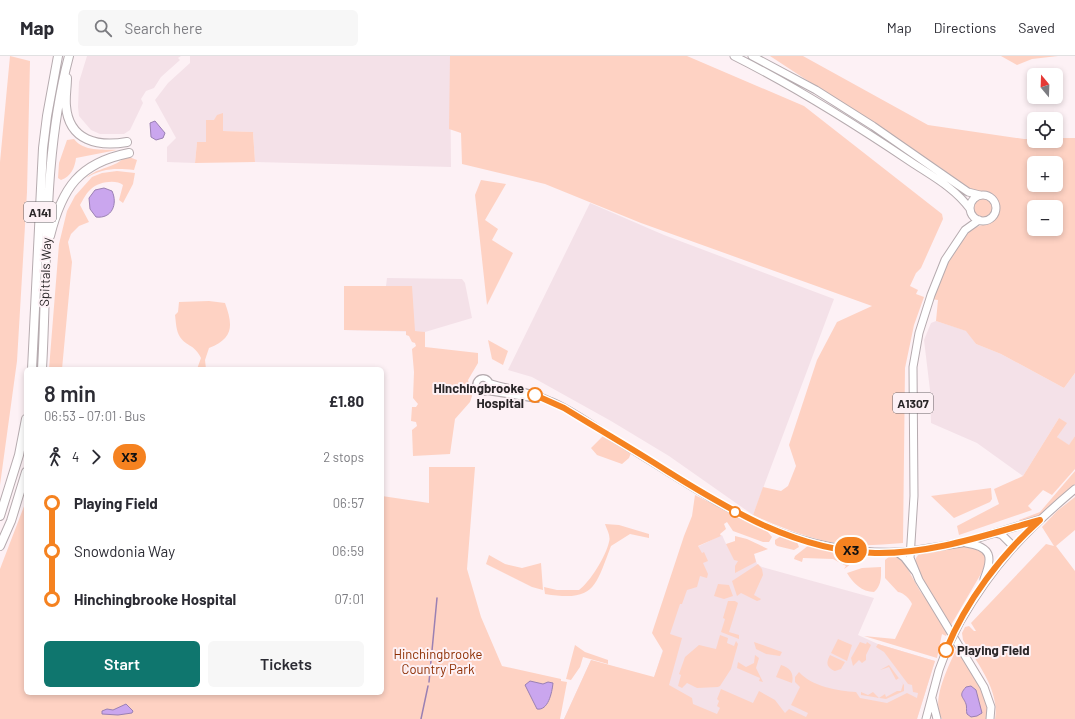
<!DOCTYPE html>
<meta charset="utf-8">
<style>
body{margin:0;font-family:Barlow,sans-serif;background:#f7f7f7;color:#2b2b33;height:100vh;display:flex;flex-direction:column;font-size:15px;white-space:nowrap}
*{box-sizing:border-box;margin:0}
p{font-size:13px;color:#7c7c81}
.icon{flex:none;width:22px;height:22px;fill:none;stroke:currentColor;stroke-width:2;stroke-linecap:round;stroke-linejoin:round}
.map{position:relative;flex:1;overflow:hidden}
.details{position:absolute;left:24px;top:311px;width:360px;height:328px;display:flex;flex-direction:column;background:#fff;border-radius:6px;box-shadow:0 2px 6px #0003}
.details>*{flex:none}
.badge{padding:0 8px;border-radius:13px;font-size:14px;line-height:26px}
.needle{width:26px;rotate:341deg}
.controls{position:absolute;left:1027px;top:12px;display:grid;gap:8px}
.controls a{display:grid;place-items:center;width:36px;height:36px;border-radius:6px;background:#fff;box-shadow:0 2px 6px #0003;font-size:20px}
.map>.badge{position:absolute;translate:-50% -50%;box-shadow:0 0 0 2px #fff}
.legs{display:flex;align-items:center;gap:6px;height:44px;padding:0 20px;font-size:13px}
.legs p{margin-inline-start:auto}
.overview{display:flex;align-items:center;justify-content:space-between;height:68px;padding:0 20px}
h1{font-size:22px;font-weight:600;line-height:30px}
.button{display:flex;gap:8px;margin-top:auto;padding:8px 20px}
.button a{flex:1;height:46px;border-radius:6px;background:#0f766e;color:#fff;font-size:16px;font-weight:600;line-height:46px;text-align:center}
.button a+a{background:#f7f7f7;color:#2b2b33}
ul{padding:0 20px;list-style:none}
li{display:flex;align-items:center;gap:14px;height:48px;font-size:15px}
li i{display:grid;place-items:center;width:6px;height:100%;margin:0 5px;background:currentColor}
li i::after{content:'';width:10px;height:10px;margin:-5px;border:3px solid;border-radius:50%;background:#fff}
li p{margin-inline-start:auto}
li:first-child i{background:linear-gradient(#0000 50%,currentColor 0)}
li:last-child i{background:linear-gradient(currentColor 50%,#0000 0)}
header{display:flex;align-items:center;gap:24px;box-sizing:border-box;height:56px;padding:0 20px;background:#fff;border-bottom:1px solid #e1e1e2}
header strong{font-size:19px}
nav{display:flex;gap:22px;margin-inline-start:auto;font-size:14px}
.search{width:280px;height:36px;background:#f7f7f7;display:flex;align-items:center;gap:10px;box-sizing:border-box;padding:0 14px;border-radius:6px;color:#7c7c81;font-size:15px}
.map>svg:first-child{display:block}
.built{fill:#f4e1e8}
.green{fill:#fed2c3;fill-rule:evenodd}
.water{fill:#caa6ee;stroke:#9a80b3}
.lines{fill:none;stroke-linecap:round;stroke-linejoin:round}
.stream{stroke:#9a80b3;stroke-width:1.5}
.minor-casing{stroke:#b6abaf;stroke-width:8}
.major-casing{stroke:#b6abaf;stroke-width:9}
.highway-casing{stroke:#b6abaf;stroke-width:10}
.minor{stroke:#fff;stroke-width:5.5}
.major{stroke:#fff;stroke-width:7}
.highway{stroke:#fff;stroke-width:8}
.major-bridge-casing{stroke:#b6abaf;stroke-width:9;stroke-linecap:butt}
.major-bridge{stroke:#fff;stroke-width:7}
.line-1-casing{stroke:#fff;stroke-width:9}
.line-1{stroke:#f58220;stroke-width:6}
.stop-1-dot{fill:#fff;stroke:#f58220;stroke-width:2}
.labels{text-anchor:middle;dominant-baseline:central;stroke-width:4;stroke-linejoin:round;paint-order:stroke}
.shield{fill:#fdf1f5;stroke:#696366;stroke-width:1}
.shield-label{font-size:12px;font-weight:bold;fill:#2a2628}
.street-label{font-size:13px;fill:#2a2628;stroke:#fdf1f5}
.stop-label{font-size:13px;font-weight:bold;fill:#2a2628;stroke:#fdf1f5;text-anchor:end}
.park-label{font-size:13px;fill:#8e2f03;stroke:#fdf1f5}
</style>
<header>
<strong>Map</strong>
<div class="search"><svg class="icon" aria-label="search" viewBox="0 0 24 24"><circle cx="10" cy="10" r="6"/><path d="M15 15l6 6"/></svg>Search here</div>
<nav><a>Map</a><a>Directions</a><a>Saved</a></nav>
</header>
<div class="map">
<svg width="1075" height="663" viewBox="0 0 1075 663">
<rect width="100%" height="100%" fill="#fdf1f5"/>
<path class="built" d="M87 0H181L178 2 180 4 161 21 154 32 146 35 141 43 143 47 130 74 124 78H100L91 74 79 60 78 51 79 26Z
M190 0H450L451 111 255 106 253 76 223 75V58L206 86H197L195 107 167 106V91L176 82 155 44 168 27 190 7Z
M590 147 664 179 834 243 753 459 669 400 611 365 532 321 508 314Z
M387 222 462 223 465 227 472 262 425 276 344 274V230H386Z
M936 265 967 275 976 288 1001 298 1064 332 1075 317V380L1069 390 1057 381 1059 362 1023 420 977 387 931 367 930 334 924 284 931 267Z
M722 479 726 488 754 498 757 508 762 511 874 542 858 579 878 588 935 605 917 663H564L591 604 654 622 695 492Z"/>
<path class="green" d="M10 0 30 5 27 136 17 305 0 429V106Z
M450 0H687L804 50 942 158 943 163 921 212 916 217 910 230 918 234 916 238 924 241 914 269 905 312 903 487C886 488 870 490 853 489 819 487 784 473 753 459L763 431 781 435 788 430 796 410 789 389 817 304 837 266 872 250 641 167 545 128 462 108 461 77 449 73Z
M770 0H803L928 69 1024 83H1034V85H1056V82H1075V317L1064 332 1001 298 976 288 966 275 936 265 938 244 931 243 948 204 969 174 992 165 996 160 999 152 997 145 993 138 986 135H971L941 112ZM1034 107H1056V129H1034ZM1034 151H1056V173H1034Z
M1001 0H1058L1032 3 1017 9Z
M223 57V75L253 76 255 106 195 107 197 86H206V64H214L217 59Z
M74 83C84 96 102 93 117 94L76 102C75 111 71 121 61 124L58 122 59 107 67 84Z
M129 101 137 104 134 114C116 112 102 112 86 122 95 114 104 113 115 108 120 106 122 102 129 101Z
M117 115 135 117 133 128 123 147 119 144 123 129C116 123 98 126 91 133 86 137 83 144 80 149L89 166 79 170 71 178 68 186 72 206 62 313H49L59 188 67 155 75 140 92 121 102 117Z
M481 124 506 128 485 164 498 173 492 184 513 197 487 249 475 139Z
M973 152a10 10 0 1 1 20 0a10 10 0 1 1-20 0Z
M344 230H412L415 275 425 276V291L478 297V307L468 324 472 340 470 346 455 363 450 398 413 400 412 374 417 370 416 366 411 365 412 351H416L418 348 413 342 414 316 412 293 416 290 415 287 412 286 409 280 406 279V275L344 274Z
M209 245 225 247C233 269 234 282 209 292L205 304 206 313H197L201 302C194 288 187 291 180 281 176 275 176 266 175 259L178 256 179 246Z
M488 284 508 295 503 309 492 303Z
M1059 362 1067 367 1057 381 1069 389 1075 380V413L1052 439 1043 434 1028 450 1032 454 959 479 957 470 999 448 994 433 1023 420Z
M604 379 631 397 629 402 622 408 597 399 591 392Z
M429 411H475L467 513 481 561 502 610 561 623V625L567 626 560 663H0V513L26 445V637H382V440L429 447Z
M1075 415V428L1038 461 1020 467 1019 464 1040 456Z
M991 432 992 443 990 446 954 462 931 440Z
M695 439 767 475 772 481 769 486H763L733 475 727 466 724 468 726 473 720 478 721 480 698 490 702 497 704 496 708 505 703 507 708 518 707 522 700 520 697 531 687 534 682 548H680L670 578 682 582 669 629 692 642 693 648 717 658 720 652 717 650 719 645 717 643 721 633 753 647 759 635 775 644 785 657 789 653 806 661 808 657 791 649 800 631 795 626V621L799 616C811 630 838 635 856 636L860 642 887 647 907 637 917 642 918 637 913 636 912 629 908 628 884 596 876 591 878 588 935 605 917 663H564L591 604 654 621 663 595 652 577 684 480 692 460Z
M1075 441V474L1056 490 1075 515V663H995C1000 635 977 606 963 584L962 577 965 571 969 570 974 575H976L971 567 1046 488 1054 490 1042 471 1057 455Z
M605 468 619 469 649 478V482L630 478 611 490C595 531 595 546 545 538L544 531 557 534H579C590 526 606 500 609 486 611 480 607 474 605 468Z
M735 480 747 483 768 493 754 498 756 506 735 517V510L738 505 734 504 726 488 735 485Z
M781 480 797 486 799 491 794 494 777 490 775 488V484Z
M809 489 857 498C855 505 850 509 844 513L846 510 833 503 803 502 802 506 794 503 795 500Z
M970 490 981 494 987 503 982 516 951 569 935 547 916 510C915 505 915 502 919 498 923 495 962 491 970 490Z
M489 499 505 508 522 512 541 507 543 534 532 531 486 508Z
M896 499 905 508 920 535 949 573 946 580 942 578 937 602 864 580 895 583 912 548C910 543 904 537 898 536L885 522V504L890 500Z
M758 508 762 513 763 519 754 539 761 543 760 544 757 545 741 537 737 540 732 525Z
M881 511C881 520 882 529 874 536 862 536 853 527 847 517L862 512Z
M718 528 729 529 733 540 724 543 714 540Z
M728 545H735L738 547 729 576 739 579V583L721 576 725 563 723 562Z
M720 579 728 582 727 587 734 590 736 585 738 588 731 613 720 630 718 631 697 632 687 627 682 632 678 630 681 619 679 618 685 601 699 589 716 593Z
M838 583 852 589 847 605 831 597Z
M754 586 782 596 780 600 766 598 756 593Z
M860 586 866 588 867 586 871 589 866 599V604L862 607 859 604 853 610 851 602Z
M575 589 585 596 608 604V608L583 601 580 611 571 624 566 623Z
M957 592 972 614 989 647 987 663H942C930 646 949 609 957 592Z
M755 599 759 602 756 612 763 626 759 625 760 622 737 612 738 606 746 611 754 607Z
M830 599 845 606 841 613 835 615C826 611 826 607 830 599Z
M781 609C791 612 794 618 792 627L776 621Z
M889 609 904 629V635L886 643 861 639V636L868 639 873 636 879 642 885 638 886 641 897 635H901L903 628 899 622 896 624 889 611 880 614Z"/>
<path class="water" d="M155 65 165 77 163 82 156 84 151 81 150 67Z
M104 132 112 135C118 148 112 163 96 161L90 153 89 142 95 134Z
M530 625 543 628 548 626 553 627C552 637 548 655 537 653L525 629Z
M971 630 976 634 982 657 977 660 971 661 967 658C966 655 967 650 966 648 963 640 958 640 966 631Z
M126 648 133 655 132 657 118 659 102 658V655L107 653 113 654Z"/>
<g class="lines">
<path class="stream" d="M429 626 437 542
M421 663 428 630"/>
<g class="minor-casing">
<path id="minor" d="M476 329a7 7 0 1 1 14 0a7 7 0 1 1-14 0Z
M490 327C510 333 532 336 551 345 573 354 593 370 613 382 713 443 787 503 910 495
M487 335 537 343
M896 496 904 502 914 515"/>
</g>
<g class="major-casing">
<path id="major" d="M734 0C796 31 853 67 911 106 932 120 955 132 970 153
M752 0 816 34 873 70 968 136 980 139
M970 152a13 13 0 1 1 26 0a13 13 0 1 1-26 0Z
M979 164 965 174 945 204 931 239 919 277 913 311 914 440 910 502 919 524 984 631 991 651 990 663
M996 477 1002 479 1013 490
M966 487C992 491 993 501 984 523
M910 495 962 487 1038 464
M960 566C993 509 1025 475 1075 433
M932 643 937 663
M926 663 939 614 948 590"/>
</g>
<g class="highway-casing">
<path id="highway" d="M67 22C67 31 65 41 66 50 69 85 98 91 127 86
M50 180C62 132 79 107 129 97
M32 313 43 92 47 60 58 0
M42 313C48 209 42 102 69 0
M0 460 19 399 26 363
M0 490 11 465 26 416"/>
</g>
<use href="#minor" class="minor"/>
<use href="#major" class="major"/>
<use href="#highway" class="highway"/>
<g class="major-bridge-casing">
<path id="major-bridge" d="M948 590 960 566"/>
</g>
<use href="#major-bridge" class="major-bridge"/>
</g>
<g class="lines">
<g class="line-1-casing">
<path id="line-1" d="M535 339 564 352C598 373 633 393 667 415 731 455 797 495 875 497 932 498 985 479 1040 464 1001 499 966 545 946 594"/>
</g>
<use href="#line-1" class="line-1"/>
</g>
<g class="stop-1-dot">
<circle cx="535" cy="339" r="7"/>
<circle cx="735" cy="456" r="5"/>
<circle cx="946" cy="594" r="7"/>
</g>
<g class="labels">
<g class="shield">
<rect x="24" y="146" width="32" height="20" rx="3"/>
<rect x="893" y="337" width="40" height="20" rx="3"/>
</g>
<g class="shield-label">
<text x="40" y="156">A141</text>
<text x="913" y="347">A1307</text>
</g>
<g class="street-label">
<text transform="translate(45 216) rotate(-88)">Spittals Way</text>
</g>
<g class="stop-label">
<text x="524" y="332">Hinchingbrooke<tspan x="524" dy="15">Hospital</tspan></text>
<text x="957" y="594" text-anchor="start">Playing Field</text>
</g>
<g class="park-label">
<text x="438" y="598">Hinchingbrooke<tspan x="438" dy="15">Country Park</tspan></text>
</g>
</g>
</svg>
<div class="controls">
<a><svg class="needle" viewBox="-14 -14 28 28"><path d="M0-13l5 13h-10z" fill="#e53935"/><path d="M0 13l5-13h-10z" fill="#7c7c81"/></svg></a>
<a><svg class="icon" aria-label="locate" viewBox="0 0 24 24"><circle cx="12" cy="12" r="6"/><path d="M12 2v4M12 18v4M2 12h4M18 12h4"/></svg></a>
<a>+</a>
<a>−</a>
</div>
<b class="badge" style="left:851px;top:494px;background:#f58220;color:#111">X3</b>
<section class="details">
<div class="overview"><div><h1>8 min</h1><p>06:53 – 07:01 · Bus</p></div><b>£1.80</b></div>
<div class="legs"><svg class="icon" aria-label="walk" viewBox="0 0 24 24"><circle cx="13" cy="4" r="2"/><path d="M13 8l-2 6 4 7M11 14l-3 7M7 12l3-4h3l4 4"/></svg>4<svg class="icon" aria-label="forward" viewBox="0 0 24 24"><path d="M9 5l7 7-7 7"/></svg><b class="badge" style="background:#f58220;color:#111">X3</b><p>2 stops</p></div>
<ul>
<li><i style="color:#f58220"></i><b>Playing Field</b><p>06:57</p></li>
<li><i style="color:#f58220"></i><span>Snowdonia Way</span><p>06:59</p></li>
<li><i style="color:#f58220"></i><b>Hinchingbrooke Hospital</b><p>07:01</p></li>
</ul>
<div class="button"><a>Start</a><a>Tickets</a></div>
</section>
</div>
